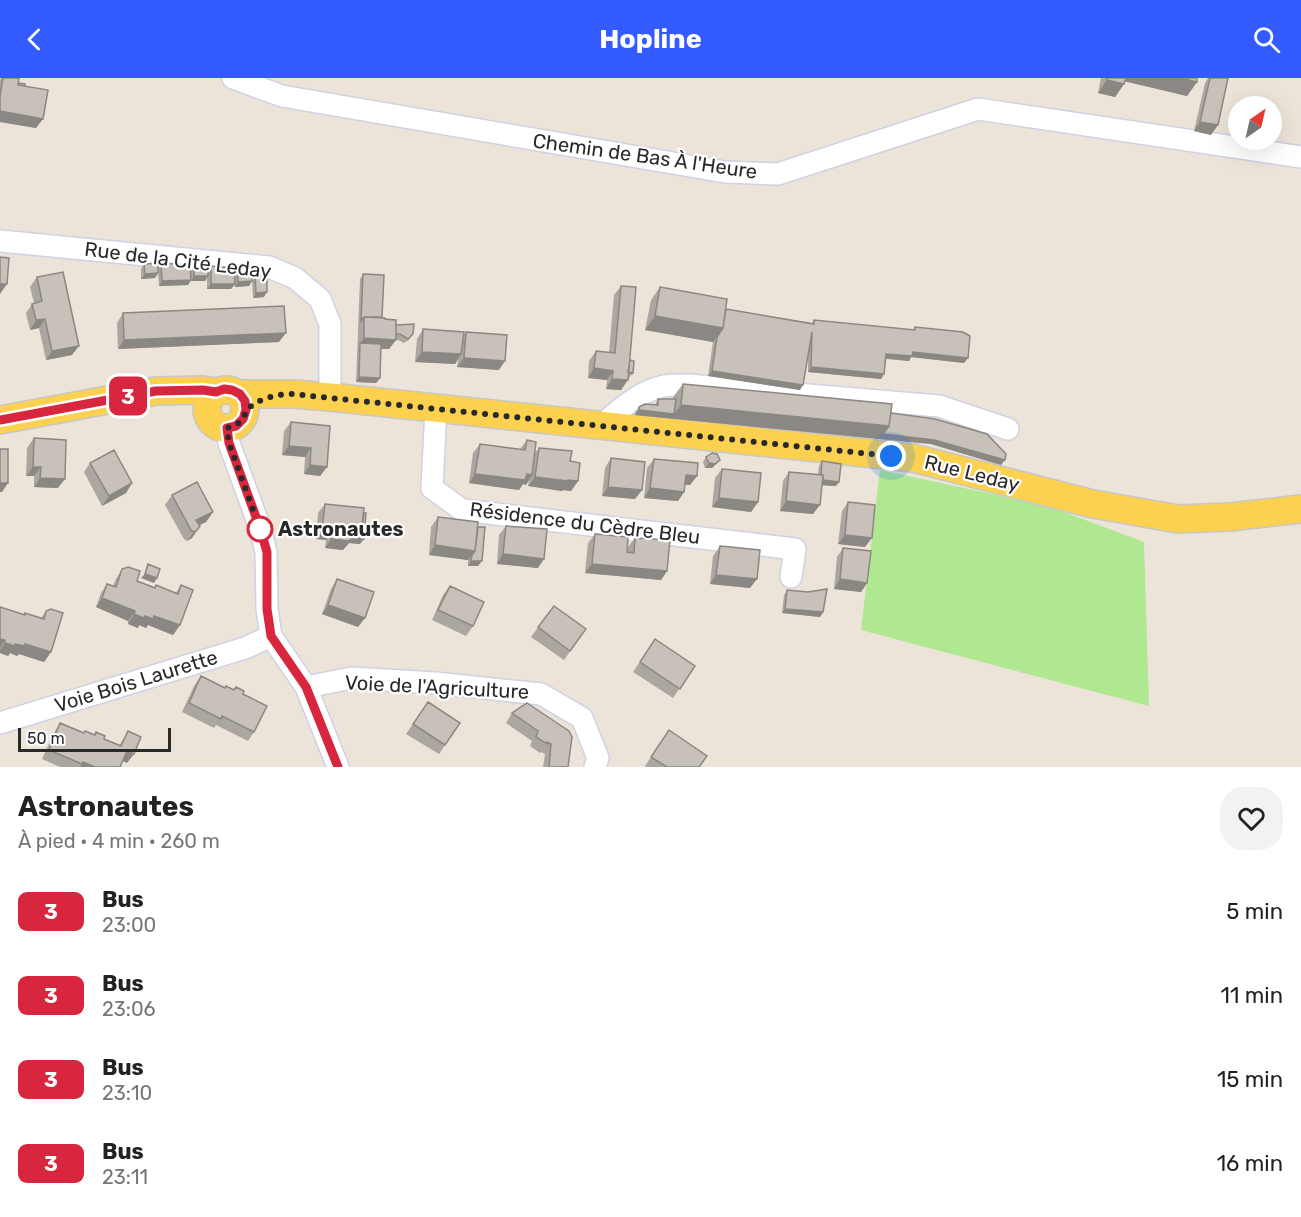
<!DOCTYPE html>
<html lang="fr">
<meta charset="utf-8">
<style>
body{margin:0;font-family:Rubik,sans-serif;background:#f2f2f2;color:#222;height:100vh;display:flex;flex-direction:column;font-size:22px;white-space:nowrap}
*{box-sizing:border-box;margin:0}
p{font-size:20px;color:#767676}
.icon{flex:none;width:33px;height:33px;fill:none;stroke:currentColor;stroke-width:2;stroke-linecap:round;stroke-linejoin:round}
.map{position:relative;height:689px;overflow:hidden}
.sheet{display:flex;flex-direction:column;background:#fff;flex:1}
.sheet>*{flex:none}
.badge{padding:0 12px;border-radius:9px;font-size:21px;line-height:39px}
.needle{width:39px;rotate:34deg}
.controls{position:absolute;left:1228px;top:18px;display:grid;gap:12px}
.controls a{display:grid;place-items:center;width:54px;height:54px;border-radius:50%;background:#fff;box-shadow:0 6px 24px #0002;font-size:30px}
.scale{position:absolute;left:18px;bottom:15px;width:153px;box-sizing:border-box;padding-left:6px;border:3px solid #292929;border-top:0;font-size:16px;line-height:21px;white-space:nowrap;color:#292929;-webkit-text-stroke:4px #fff;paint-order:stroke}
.you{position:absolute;width:30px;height:30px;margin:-15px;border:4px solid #fff;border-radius:50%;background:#1a73e8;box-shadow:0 0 0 9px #1a73e833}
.map>.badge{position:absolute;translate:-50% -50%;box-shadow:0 0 0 3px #fff}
.round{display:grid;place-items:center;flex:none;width:63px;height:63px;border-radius:24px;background:#f2f2f2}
.headline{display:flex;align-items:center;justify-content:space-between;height:102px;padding:0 18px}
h1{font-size:28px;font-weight:700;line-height:45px}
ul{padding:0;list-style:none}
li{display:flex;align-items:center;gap:18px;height:84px;padding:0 18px}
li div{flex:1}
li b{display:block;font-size:22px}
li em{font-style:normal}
li .badge{min-width:66px;font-weight:700;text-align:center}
header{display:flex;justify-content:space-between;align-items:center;height:78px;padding:0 18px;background:#335bff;color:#fff;font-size:27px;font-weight:700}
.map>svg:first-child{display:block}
.green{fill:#afe890}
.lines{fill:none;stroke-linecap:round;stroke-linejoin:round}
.minor-casing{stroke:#ced2e3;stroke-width:24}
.major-casing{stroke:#c7c7c7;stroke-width:30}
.minor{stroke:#fff;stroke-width:21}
.major{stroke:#fcd14f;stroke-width:27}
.wall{fill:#aba69f}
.shaded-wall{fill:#8b8782}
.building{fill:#c7c1b9;stroke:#8b8782;stroke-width:1.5}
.line-casing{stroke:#fff;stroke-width:14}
.line{stroke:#d7263d;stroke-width:9}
.walk{stroke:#292929;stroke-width:6;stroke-dasharray:0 10.8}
.stop-dot{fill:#fff;stroke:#d7263d;stroke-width:3}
.labels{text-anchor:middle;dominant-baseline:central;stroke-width:4.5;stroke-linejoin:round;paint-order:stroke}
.street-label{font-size:20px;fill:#292929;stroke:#fff}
.stop-label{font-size:20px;font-weight:bold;fill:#292929;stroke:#fff;text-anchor:start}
</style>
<header><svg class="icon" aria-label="back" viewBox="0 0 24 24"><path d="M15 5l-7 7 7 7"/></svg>Hopline<svg class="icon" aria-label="search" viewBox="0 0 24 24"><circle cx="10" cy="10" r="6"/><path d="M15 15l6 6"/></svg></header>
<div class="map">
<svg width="1301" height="689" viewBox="0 0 1301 689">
<rect width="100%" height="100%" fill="#ece4d9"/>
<path class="green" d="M880 392 1048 428 1144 464 1149 628 861 552Z"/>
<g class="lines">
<g class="minor-casing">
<path id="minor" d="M233 0 282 18 725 94 778 96 978 31 1301 79
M0 163 269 189 295 200 320 221 330 246V319
M436 330 432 410 462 432 795 471 791 499
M602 347C620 331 640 313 664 308 672 307 681 307 689 307L939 328 1008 351
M227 350 229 365 260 450 266 474 267 531 271 558 306 609 338 689
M306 609 352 600 435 605 541 616 582 640 598 680 595 689
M0 645 245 570 271 558"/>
</g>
<g class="major-casing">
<path id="major" d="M207 331a19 19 0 1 1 38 0a19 19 0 1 1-38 0Z
M240 316H293L330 319 913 380 1093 426 1178 441 1230 439 1301 431
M0 342 156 313 203 312 216 314"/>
</g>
<use href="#minor" class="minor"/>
<use href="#major" class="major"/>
</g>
<path class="wall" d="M1 0H19L18 5 25 8 36 50 0 44V2Z
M1101 0H1197V4L1187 18 1125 3 1124 6 1115 19 1098 15Z
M1208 0H1228L1211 57 1194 53 1205 5Z
M161 185 190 194 194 189 208 192 211 188 234 199 238 194 252 202 255 197 264 219 253 220 252 203 249 208 235 209 234 207 231 211H207V199L205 203H191V202L188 207 159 208 158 195 155 200 141 201V191L144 186 158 189Z
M363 196 382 239 396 247 410 261 404 265 396 261 389 271H381L380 300 376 305 356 304 360 201Z
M37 199 72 277 46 282 39 250 30 252 26 235 32 226 34 225 30 209Z
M621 208 630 282 633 295 629 300H628L621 312 606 311 607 302 588 300 589 283 596 273 609 275 614 217Z
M660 209 726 231 812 245 814 242 913 252 915 249 964 285 911 279 909 283 886 281 884 296 881 301 808 294V278L800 312 708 298 713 264 645 252 651 222Z
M123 235 279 264 118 271 117 245Z
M423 251 463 258 466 254 499 292 457 289 458 281 455 286 415 284 417 261Z
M683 306 891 335 1001 387 931 366 635 337V334L639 329 655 327 658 321H673V319Z
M291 344 327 389 320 398 304 396 305 379 282 377 284 353Z
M34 360 58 410 34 409V398H26L27 370Z
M527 362 535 375 539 370 570 383 578 403 571 413 563 412 562 413 528 408 529 402 526 407 523 406 519 412 469 405 473 375 480 366 520 371Z
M706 379 720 382 712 390H705L703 384Z
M611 380 642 412 635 421 602 418 605 390Z
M654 381 697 398 690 407H685L684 414 678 423 644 420 647 390Z
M822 383 836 408 822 407 813 436 780 433 783 403 789 394 818 397 819 388Z
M90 385 132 405 126 415 102 428 84 394Z
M722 391 758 424 751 434 712 429 715 400Z
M172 417 213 434 206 444 199 447 192 460 187 463 184 461 165 427Z
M848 424 865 469 838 466 842 433Z
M325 426 364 461 360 466 349 465 343 472 325 470 326 462 316 461 318 435Z
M438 439 478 449V488H468V482L429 477 431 449Z
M506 448 538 490 497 486 499 457Z
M595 456 628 474V469L635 460 667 493 661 502 585 495 588 465Z
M720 468 750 510 710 506 713 478Z
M843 470 867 505 861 514 834 511 837 479Z
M122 491 137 503 154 509 156 507 176 515 181 507 180 547 173 557 148 547 146 550 139 547 138 550 128 546V543L96 529 101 515 107 506 113 508 116 501Z
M337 501 358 549 322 536 331 511Z
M450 508 473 548 466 558 432 542 443 517Z
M787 512 823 534 820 539 782 535 784 517Z
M554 528 586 551 564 582 531 559Z
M0 529 24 537 25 535 41 540 46 533 51 574 44 584 19 576 17 578 10 575 8 578 0 575Z
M655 561 695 588 673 620 633 594Z
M201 598 224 610 243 616 254 654 248 663 216 647 214 650 182 634 194 608Z
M428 624 460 645 439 676 406 656Z
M527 625 568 689H543L545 676 541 674 540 675 530 668 532 663 506 645 512 635Z
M60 645 83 655 104 661 119 668 128 653 127 685 123 683 120 689H60L42 681 54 655Z
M669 652 699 689H646L645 688Z"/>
<path class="shaded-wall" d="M1120 0H1180L1197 4 1187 18 1119 2Z
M1107 2 1124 6 1115 19 1098 15Z
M0 33 43 41 36 50 0 44Z
M1200 44 1218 47 1211 57 1194 53Z
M158 195 155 200 141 201 145 196Z
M194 198H208L205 203H191Z
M191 202 188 207 159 208 162 203Z
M252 203 249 208 235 209 238 204Z
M0 206H7L0 216Z
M211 206H235L231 211H207Z
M267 214 264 219 253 220 256 215Z
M655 238 723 250 713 264 645 252Z
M45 241 39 250 30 252 36 242Z
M286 255 279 264 118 271 124 262Z
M364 260 396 262 389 271 360 270V265Z
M79 268 72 277 46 282 52 273Z
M422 274 461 276 455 286 415 284Z
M913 274 968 280 964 285 911 279 909 283 883 280 886 276Z
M464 280 505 283 499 292 457 289Z
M811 289 884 296 881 301 808 294Z
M594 290 613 293 607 302 588 300Z
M712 293 803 307 800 312 708 298Z
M359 299 380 300 376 305 356 304Z
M612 301 628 302 621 312 606 311Z
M681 327 889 348 1005 382 1001 387 931 366 635 337 639 332 674 336Z
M289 368 311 370 305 379 282 377Z
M720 382 712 390H705L709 385Z
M310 387 327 389 320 398 304 396Z
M33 389H41L34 398H26Z
M475 396H527L532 397 526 407 523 406 519 412 469 405Z
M686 397 697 398 690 407 679 406Z
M535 399 578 403 571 413 563 412 562 413 528 408Z
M40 400 65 401 58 410 34 409Z
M820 402 839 404 836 408 817 407Z
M0 405H8L2 414H0Z
M132 405 126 415 102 428 109 418Z
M608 409 642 412 635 421 602 418Z
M650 410 684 414 678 423 644 420Z
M719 420 758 424 751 434 712 429Z
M786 423 820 427 813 436 780 433Z
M213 434 206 444 190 452 196 442Z
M198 451 192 460 187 463 194 454Z
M322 452 332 453 326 462 316 461Z
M351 455 361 456 364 461 360 466 349 465 343 472 325 470 331 461Z
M845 457 872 460 865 469 838 466Z
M435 467 475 473 468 482 429 477Z
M503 476 544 481 538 490 497 486Z
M471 483H482L478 488H468Z
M592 486 667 493 661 502 585 495Z
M145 496 157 500 154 505 141 500Z
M716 497 757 501 750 510 710 506Z
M840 501 867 505 861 514 834 511Z
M102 520 135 533 128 543 96 529Z
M328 527 365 540 358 549 322 536Z
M785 531 823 534 820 539 782 535Z
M134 536 145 538H154L180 547 173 557 148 547 146 550 139 547 138 550 128 546Z
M0 561 5 562 0 570Z
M5 565 25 566 51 574 44 584 19 576 17 578 10 575 8 578 0 575V572Z
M127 673 134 676 127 685 121 682Z
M83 684 95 689H80Z"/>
<path class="building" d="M3 0H19L18 7 48 12 43 41 0 33V18Z
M1107 0H1126L1124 6 1107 2Z
M1180 0H1197V4Z
M1210 0H1228L1218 47 1200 44Z
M18 5 25 6V8L18 7Z
M0 179 9 180 7 206H0Z
M158 185V195L145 196 144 186Z
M161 185 190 187 191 202 162 203Z
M208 188V198H194V189Z
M211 188 234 190 235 206H211Z
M63 194 79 268 52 273 45 241 36 242 32 226 42 223 37 199Z
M238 194H252V203L238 204Z
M267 196V214L256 215 255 197Z
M363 196 384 197 382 239H364L361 243Z
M621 208 636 209 628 302 612 301 613 293 594 290 596 273 615 275Z
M660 209 727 221 723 250 655 238Z
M284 228 286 255 124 262 123 235Z
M726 231 814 246V242L915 252V249L963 254 970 258 968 280 913 274 912 278 886 276 884 296 811 289 812 254 803 307 712 293 717 259 723 250Z
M364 239 385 240V241L396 242V262L364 260Z
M414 246 413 256 408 261 400 256H396V247Z
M423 251 464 254 461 276 422 274Z
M466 254 507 257 505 283 464 280Z
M360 265 381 266 380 300 359 299Z
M630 282 634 283 633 295 628 294Z
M683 306 892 326 889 348 681 327Z
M658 321H676L674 336 639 332V329L645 326 658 327Z
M891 335 935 341 987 356 1006 376 1005 382 934 362 883 356 889 348Z
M291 344 330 348 327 389 310 387 311 370 289 368Z
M34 360 66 362 65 401 40 400 41 389H33Z
M527 362 536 364 532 397 527 396 525 402 475 396 480 366 525 372Z
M539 370 572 373 570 383 580 385 578 403 568 402V403L535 399Z
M0 371H8V405H0Z
M114 372 132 405 109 418 90 385Z
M712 375 717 376 720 382 715 386 709 385 706 379Z
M611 380 645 384 642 412 608 409Z
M654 381 698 385 697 398 686 397 684 414 650 410Z
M822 383 841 386 839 404 823 402V397H821Z
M722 391 761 395 758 424 719 420Z
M789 394 823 397 820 427 786 423Z
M197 404 213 434 196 442 200 448 198 451 194 454 191 452 172 417Z
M848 424 875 427 872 460 845 457Z
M325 426 364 430 361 456 351 455 350 463 331 461 332 453 322 452Z
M364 435H366L364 461H358L361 456Z
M438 439 478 444 475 473 435 467Z
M506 448 547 451 544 481 503 476Z
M478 449H485L482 483H471L472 477 475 473Z
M595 456 628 459 627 474 634 475 635 460 670 462 667 493 592 486Z
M720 468 760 472 757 501 716 497Z
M843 470 871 473 867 505 840 501Z
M148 486 160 491 157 500 145 496Z
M128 489 140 493 137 503 155 510 156 507 178 516 181 507 193 512 180 547 154 538 153 541 145 538 144 540 134 536 135 533 102 520 107 506 116 509 122 491Z
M337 501 374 514 365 540 328 527Z
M450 508 484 524 473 548 438 532Z
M827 511 823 534 785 531 787 512 808 514Z
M554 528 586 551 570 573 538 549Z
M0 529 25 537V535L44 541 46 533 51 531 63 535 51 574 25 566 24 568 15 566V568L5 565V562L0 561Z
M655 561 695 588 680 611 640 584Z
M201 598 225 610 226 608 234 612 236 609 244 613 243 616 267 628 254 654 222 638 221 641 189 625Z
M428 624 460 645 445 667 413 646Z
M527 625 569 653 572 659 568 689H549L551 666 547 664V666L536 659 538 653 512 635Z
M60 645 84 655 85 653 95 657 96 654 105 658 104 661 121 668 128 653 141 659 134 676 127 673 120 689H95L83 684 82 686 49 672Z
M669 652 707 678 699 689H667L651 679Z"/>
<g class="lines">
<g class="line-casing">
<path id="line" d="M0 342 156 313 203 312 216 314 224 311 232 312 240 316 245 323 246 332 243 341 236 348 227 350 229 365 260 450 267 474V531L271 558 306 609 338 689"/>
</g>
<use href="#line" class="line"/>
<path class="walk" d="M260 451 229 365 227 350C234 348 240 346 243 340 246 336 244 336 247 332 258 320 278 316 292 316L891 378"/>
</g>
<circle class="stop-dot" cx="260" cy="451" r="12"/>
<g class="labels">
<g class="street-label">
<text transform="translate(645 78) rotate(8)">Chemin de Bas À l'Heure</text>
<text transform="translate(178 182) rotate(7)">Rue de la Cité Leday</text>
<text transform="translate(972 395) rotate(14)">Rue Leday</text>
<text transform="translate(585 445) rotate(7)">Résidence du Cèdre Bleu</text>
<text transform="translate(136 603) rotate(-17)">Voie Bois Laurette</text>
<text transform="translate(437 609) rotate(3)">Voie de l'Agriculture</text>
</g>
<g class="stop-label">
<text x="278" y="451">Astronautes</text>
</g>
</g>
</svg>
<div class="controls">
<a><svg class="needle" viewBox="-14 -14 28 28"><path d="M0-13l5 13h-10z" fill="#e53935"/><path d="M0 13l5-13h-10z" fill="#767676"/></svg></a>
</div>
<div class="scale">50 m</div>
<div class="you" style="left:891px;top:378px"></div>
<b class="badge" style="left:128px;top:318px;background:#d7263d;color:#fff">3</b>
</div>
<section class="sheet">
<div class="headline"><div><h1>Astronautes</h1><p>À pied · 4 min · 260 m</p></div><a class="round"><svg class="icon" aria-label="heart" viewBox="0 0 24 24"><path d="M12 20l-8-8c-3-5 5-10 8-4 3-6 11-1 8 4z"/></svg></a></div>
<ul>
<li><span class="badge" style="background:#d7263d;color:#fff">3</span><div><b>Bus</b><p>23:00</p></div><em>5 min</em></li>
<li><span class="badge" style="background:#d7263d;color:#fff">3</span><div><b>Bus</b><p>23:06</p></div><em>11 min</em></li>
<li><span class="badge" style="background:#d7263d;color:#fff">3</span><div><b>Bus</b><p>23:10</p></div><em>15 min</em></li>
<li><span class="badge" style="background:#d7263d;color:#fff">3</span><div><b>Bus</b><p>23:11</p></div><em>16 min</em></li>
</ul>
</section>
